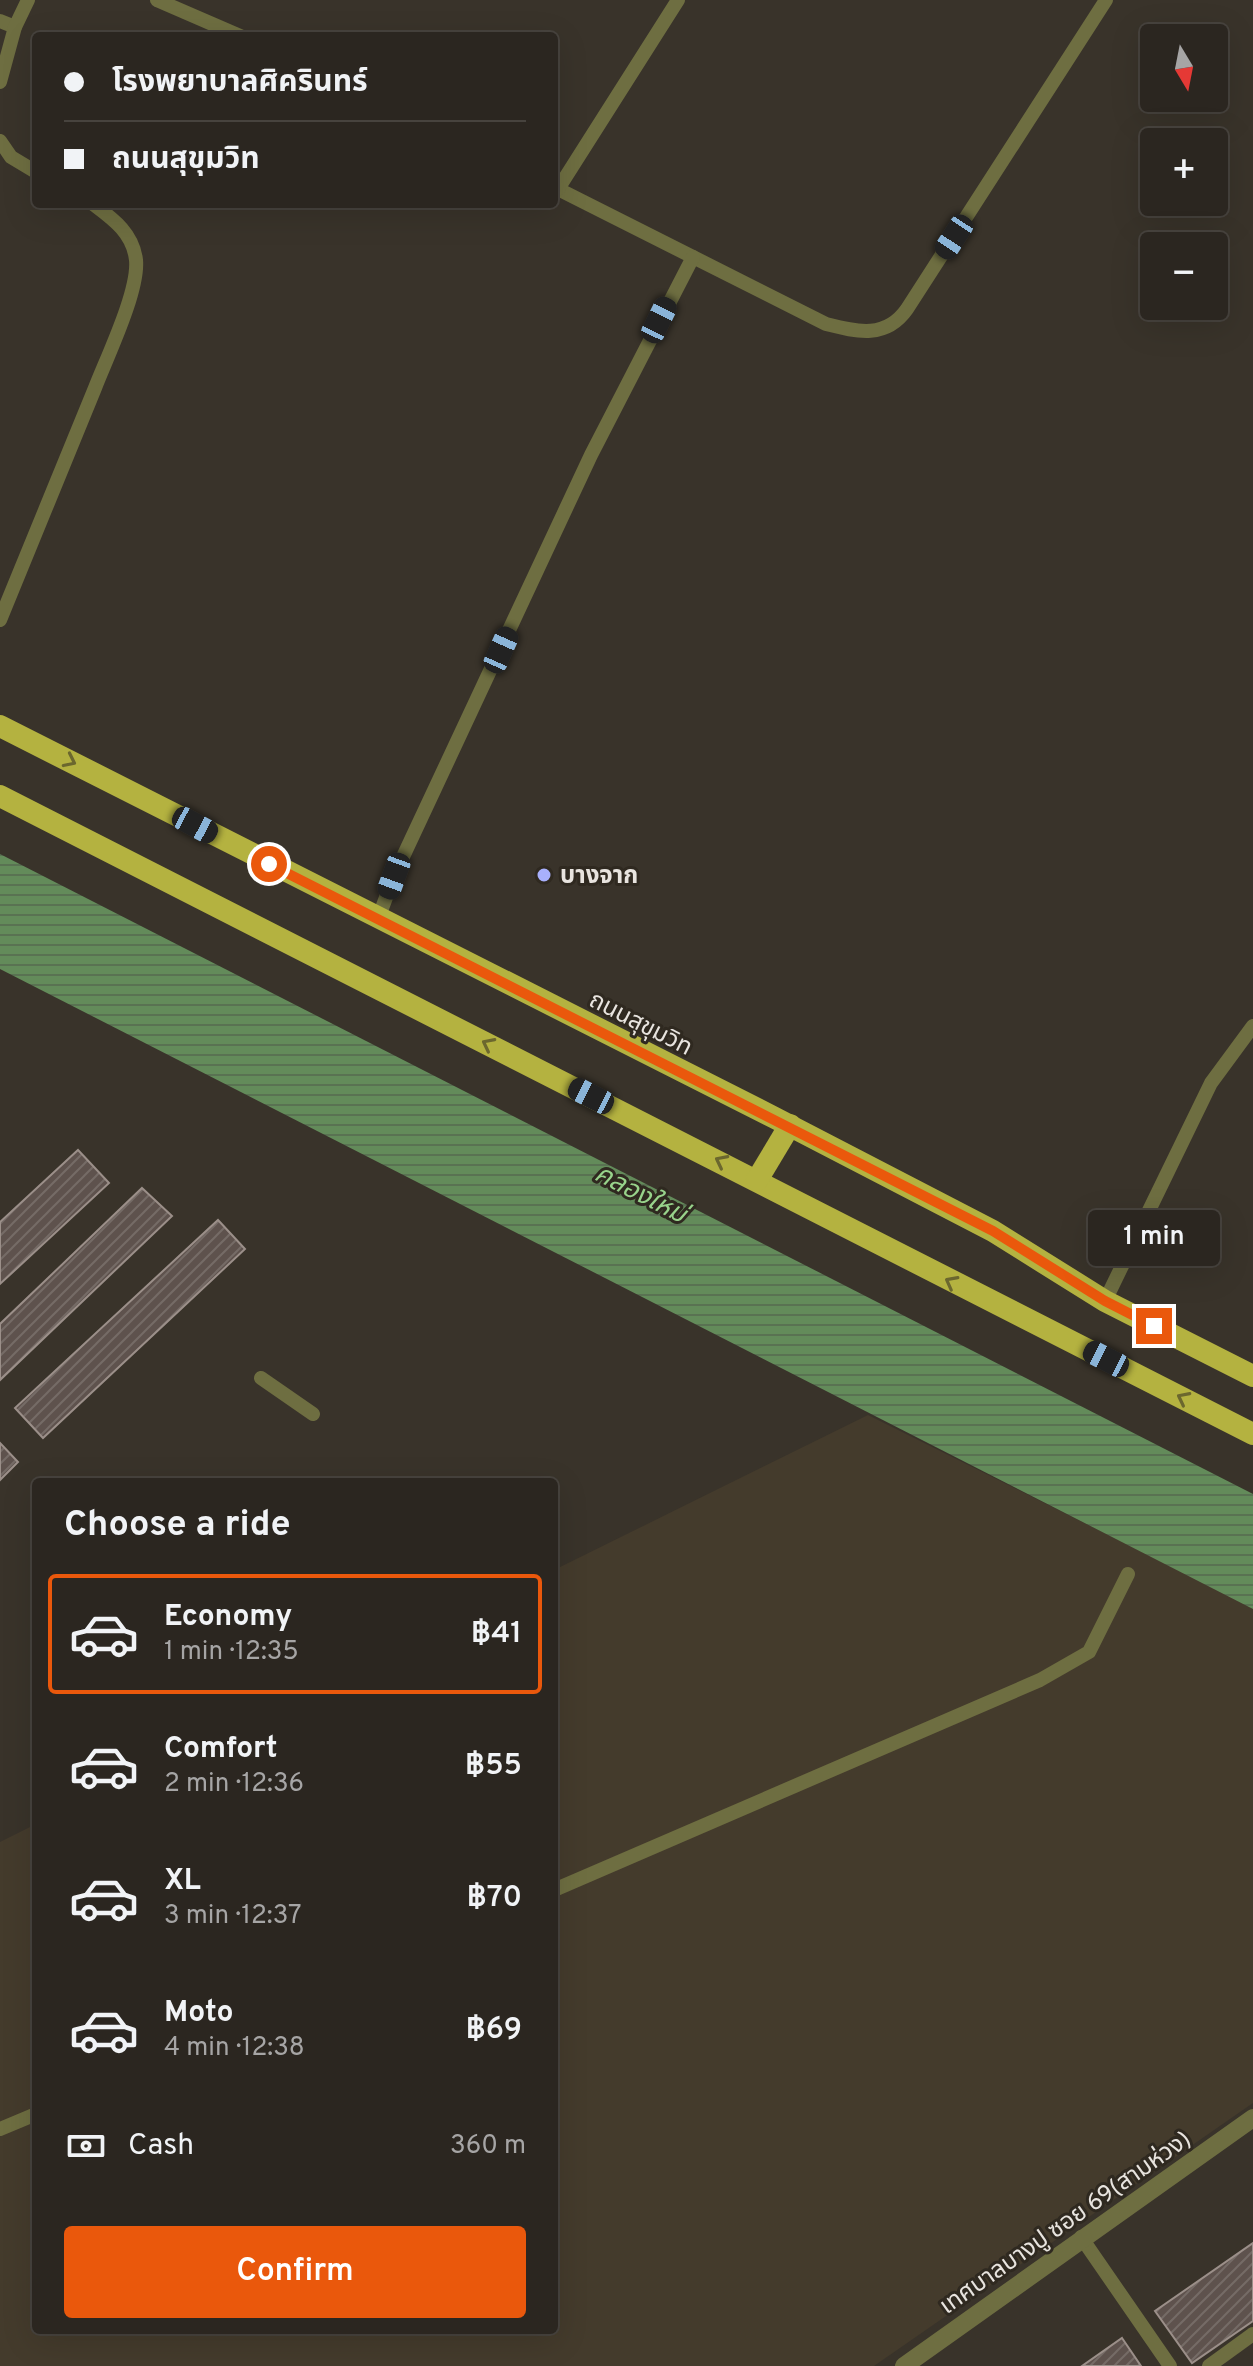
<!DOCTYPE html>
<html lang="en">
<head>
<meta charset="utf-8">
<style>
	:root { --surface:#2b2620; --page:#37322d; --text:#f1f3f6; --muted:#a6a5a5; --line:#47433e; --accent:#ea580c }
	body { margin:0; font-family:Overpass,"Noto Sans Thai",sans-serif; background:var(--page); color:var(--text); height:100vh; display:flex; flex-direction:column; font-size:30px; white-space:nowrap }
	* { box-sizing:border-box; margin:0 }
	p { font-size:26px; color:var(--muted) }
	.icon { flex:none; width:44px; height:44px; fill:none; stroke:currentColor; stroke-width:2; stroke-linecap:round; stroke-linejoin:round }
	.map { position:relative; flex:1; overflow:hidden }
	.panel { position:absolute; left:32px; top:1478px; width:526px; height:856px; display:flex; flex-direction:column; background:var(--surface); border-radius:8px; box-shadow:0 8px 32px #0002,0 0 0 2px var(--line) }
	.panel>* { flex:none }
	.top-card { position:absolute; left:32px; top:32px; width:526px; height:176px; border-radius:8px; box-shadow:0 8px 32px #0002,0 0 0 2px var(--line); display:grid; align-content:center; height:176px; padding:0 32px; background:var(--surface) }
	.needle { width:52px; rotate:170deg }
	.fabs { position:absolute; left:1140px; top:24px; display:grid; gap:16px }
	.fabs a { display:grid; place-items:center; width:88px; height:88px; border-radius:8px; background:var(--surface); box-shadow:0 8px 32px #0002,0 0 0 2px var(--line); font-size:40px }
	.end { position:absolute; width:36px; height:36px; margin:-18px; border:10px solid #ea580c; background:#fff; box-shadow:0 0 0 4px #fff }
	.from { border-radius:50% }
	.bubble { position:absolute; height:56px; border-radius:8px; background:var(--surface); box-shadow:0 8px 32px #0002,0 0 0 2px var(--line); font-size:26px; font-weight:600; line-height:56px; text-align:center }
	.car { position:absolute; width:24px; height:48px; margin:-24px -12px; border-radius:10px; box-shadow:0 0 6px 2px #0007; background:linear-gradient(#222 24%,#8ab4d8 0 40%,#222 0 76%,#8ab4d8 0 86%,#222 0) }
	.top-card b { display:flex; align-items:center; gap:28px; height:76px; font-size:30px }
	.top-card b+b { border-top:2px solid var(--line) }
	.top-card i { width:20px; height:20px; background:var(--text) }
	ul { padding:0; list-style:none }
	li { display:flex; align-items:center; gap:24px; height:120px; margin:0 16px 12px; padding:0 16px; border:4px solid transparent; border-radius:8px }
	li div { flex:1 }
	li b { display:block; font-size:30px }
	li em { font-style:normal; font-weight:600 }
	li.selected { border-color:var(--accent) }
	li>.icon { width:72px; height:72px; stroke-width:1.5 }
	h2 { padding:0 32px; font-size:36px; line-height:96px }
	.pay { display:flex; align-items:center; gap:20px; height:88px; padding:0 32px; font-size:30px }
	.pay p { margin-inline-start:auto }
	.action { display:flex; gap:16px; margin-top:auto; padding:16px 32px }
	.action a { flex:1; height:92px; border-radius:8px; background:var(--accent); color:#fff; font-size:32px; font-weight:600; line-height:92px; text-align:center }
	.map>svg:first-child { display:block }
</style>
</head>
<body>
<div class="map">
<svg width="1253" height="2366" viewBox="0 0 1253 2366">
	<defs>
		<pattern id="water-rules" width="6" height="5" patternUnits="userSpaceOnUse" patternTransform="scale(2)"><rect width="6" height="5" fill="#638b5a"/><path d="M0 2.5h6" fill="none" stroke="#597252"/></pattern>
		<pattern id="building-hatch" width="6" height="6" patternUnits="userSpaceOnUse" patternTransform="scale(2)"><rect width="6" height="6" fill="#5e524d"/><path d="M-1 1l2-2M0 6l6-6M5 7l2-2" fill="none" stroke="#756b66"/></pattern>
	</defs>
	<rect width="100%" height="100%" fill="#39332a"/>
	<path fill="#443b2c" d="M 868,1415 L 1253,1607 L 1253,2103 L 874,2366 L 0,2366 L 0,1842 L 36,1824 L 36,2330 L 554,2330 L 554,1570 Z"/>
	<path fill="url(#water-rules)" d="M 0,854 L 1253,1494 L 1253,1609 L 0,969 Z"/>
	<g fill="url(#building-hatch)" stroke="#9b8f89" stroke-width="2">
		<path d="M 78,1150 L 109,1183 L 0,1284 L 0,1222 Z"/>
		<path d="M 142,1188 L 172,1216 L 0,1380 L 0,1324 Z"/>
		<path d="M 218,1220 L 245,1249 L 43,1438 L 15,1408 Z"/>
		<path d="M 0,1443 L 18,1462 L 0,1480 Z"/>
		<path d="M 1253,2243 L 1253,2321 L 1192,2363 L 1155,2311 Z"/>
		<path d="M 1122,2338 L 1141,2366 L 1082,2366 Z"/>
	</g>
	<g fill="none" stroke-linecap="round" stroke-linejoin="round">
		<g stroke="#6e6e41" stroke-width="14">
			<path d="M 157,0 L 240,36"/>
			<path d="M 0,21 L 15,27"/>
			<path d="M 0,82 L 15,27 L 28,0"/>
			<path d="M 0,141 L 11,157 L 36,172"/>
			<path d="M 554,187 L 826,324 C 858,332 886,339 907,309 L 1106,0"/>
			<path d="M 558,189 L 678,0"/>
			<path d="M 0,620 C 32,543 63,465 95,388 C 107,357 139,291 136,260 C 133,233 113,219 93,204"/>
			<path d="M 378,919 L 394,876 L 591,455 L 693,257"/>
			<path d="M 1105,1301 L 1211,1083 L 1253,1026"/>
			<path d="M 261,1378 L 313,1414"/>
			<path d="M 554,1890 L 1040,1680 L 1089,1652 L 1128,1574"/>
			<path d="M 0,2129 L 36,2114"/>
			<path d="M 1081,2237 L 1170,2366"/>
			<path d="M 1209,2366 L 1253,2334"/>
		</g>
		<path stroke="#6e6e41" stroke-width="18" d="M 904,2366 L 1253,2118"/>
		<g stroke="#b4b240" stroke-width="22">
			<path d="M 0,726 L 775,1118 L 993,1231 L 1105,1301 L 1253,1376"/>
			<path d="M 0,796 L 1253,1434"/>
			<path d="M 757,1180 L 790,1125"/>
		</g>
	</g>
	<defs><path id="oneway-chevron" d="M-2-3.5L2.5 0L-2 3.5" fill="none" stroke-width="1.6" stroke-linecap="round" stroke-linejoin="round" transform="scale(2)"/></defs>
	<g stroke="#6b672e">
		<use href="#oneway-chevron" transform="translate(70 761) rotate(26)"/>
		<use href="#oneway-chevron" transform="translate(488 1044) rotate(-153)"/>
		<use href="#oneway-chevron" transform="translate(721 1161) rotate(-153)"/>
		<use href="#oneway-chevron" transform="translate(951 1282) rotate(-152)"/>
		<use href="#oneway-chevron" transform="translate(1183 1398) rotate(-153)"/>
	</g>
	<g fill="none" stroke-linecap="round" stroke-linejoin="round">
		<path stroke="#ea580c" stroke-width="10" d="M 269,864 L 993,1231 L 1105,1301 L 1154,1326"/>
	</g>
	<circle fill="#a8b0fc" stroke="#2f2920" stroke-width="3" cx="544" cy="875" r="8"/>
	<g text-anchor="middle" stroke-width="6" stroke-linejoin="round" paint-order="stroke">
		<g font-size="24" font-weight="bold" fill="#e8e4df" stroke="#2f2920" text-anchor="start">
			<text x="560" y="883">บางจาก</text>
		</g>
		<g font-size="24" fill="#e8e4df" stroke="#2f2920">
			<text transform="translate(641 1023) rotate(27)" y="8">ถนนสุขุมวิท</text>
			<text transform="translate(1065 2222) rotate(-35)" y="8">เทศบาลบางปู ซอย 69(สามห่วง)</text>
		</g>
		<g font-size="26" font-style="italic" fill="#98d38b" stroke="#2f2920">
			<text transform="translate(641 1193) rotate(27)" y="9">คลองใหม่</text>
		</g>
	</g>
</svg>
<div class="fabs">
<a><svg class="needle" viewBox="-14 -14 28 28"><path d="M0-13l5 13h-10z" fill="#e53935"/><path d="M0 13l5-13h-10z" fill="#a6a5a5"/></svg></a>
<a>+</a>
<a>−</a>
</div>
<i class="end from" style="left:269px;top:864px"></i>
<i class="end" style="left:1154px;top:1326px"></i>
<div class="bubble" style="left:1088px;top:1210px;width:132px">1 min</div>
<i class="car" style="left:954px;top:237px;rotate:213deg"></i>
<i class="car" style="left:659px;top:320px;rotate:26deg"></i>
<i class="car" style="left:501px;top:650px;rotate:24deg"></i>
<i class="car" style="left:195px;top:825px;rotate:118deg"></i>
<i class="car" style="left:394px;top:876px;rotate:200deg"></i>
<i class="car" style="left:591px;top:1096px;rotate:297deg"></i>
<i class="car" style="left:1106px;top:1359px;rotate:297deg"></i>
<div class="top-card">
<b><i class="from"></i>โรงพยาบาลศิครินทร์</b>
<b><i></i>ถนนสุขุมวิท</b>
</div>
<section class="panel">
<h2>Choose a ride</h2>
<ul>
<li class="selected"><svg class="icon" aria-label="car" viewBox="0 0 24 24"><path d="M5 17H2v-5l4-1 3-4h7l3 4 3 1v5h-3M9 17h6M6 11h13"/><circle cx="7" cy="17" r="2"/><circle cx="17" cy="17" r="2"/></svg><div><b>Economy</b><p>1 min · 12:35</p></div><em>฿41</em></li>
<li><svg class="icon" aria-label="car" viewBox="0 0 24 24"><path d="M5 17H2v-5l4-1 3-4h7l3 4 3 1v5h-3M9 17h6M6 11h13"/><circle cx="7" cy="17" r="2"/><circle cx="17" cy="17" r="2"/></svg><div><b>Comfort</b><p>2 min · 12:36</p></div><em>฿55</em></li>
<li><svg class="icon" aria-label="car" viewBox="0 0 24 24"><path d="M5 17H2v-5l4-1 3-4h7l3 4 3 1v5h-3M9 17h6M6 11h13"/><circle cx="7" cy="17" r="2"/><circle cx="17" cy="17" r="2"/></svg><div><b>XL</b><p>3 min · 12:37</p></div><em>฿70</em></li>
<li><svg class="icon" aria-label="car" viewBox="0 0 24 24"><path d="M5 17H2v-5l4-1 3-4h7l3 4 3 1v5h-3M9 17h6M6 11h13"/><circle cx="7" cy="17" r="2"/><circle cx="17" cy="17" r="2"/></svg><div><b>Moto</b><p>4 min · 12:38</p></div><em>฿69</em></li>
</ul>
<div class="pay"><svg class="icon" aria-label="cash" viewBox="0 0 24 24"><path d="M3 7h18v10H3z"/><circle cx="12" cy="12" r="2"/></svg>Cash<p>360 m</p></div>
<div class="action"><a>Confirm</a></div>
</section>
</div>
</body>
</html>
